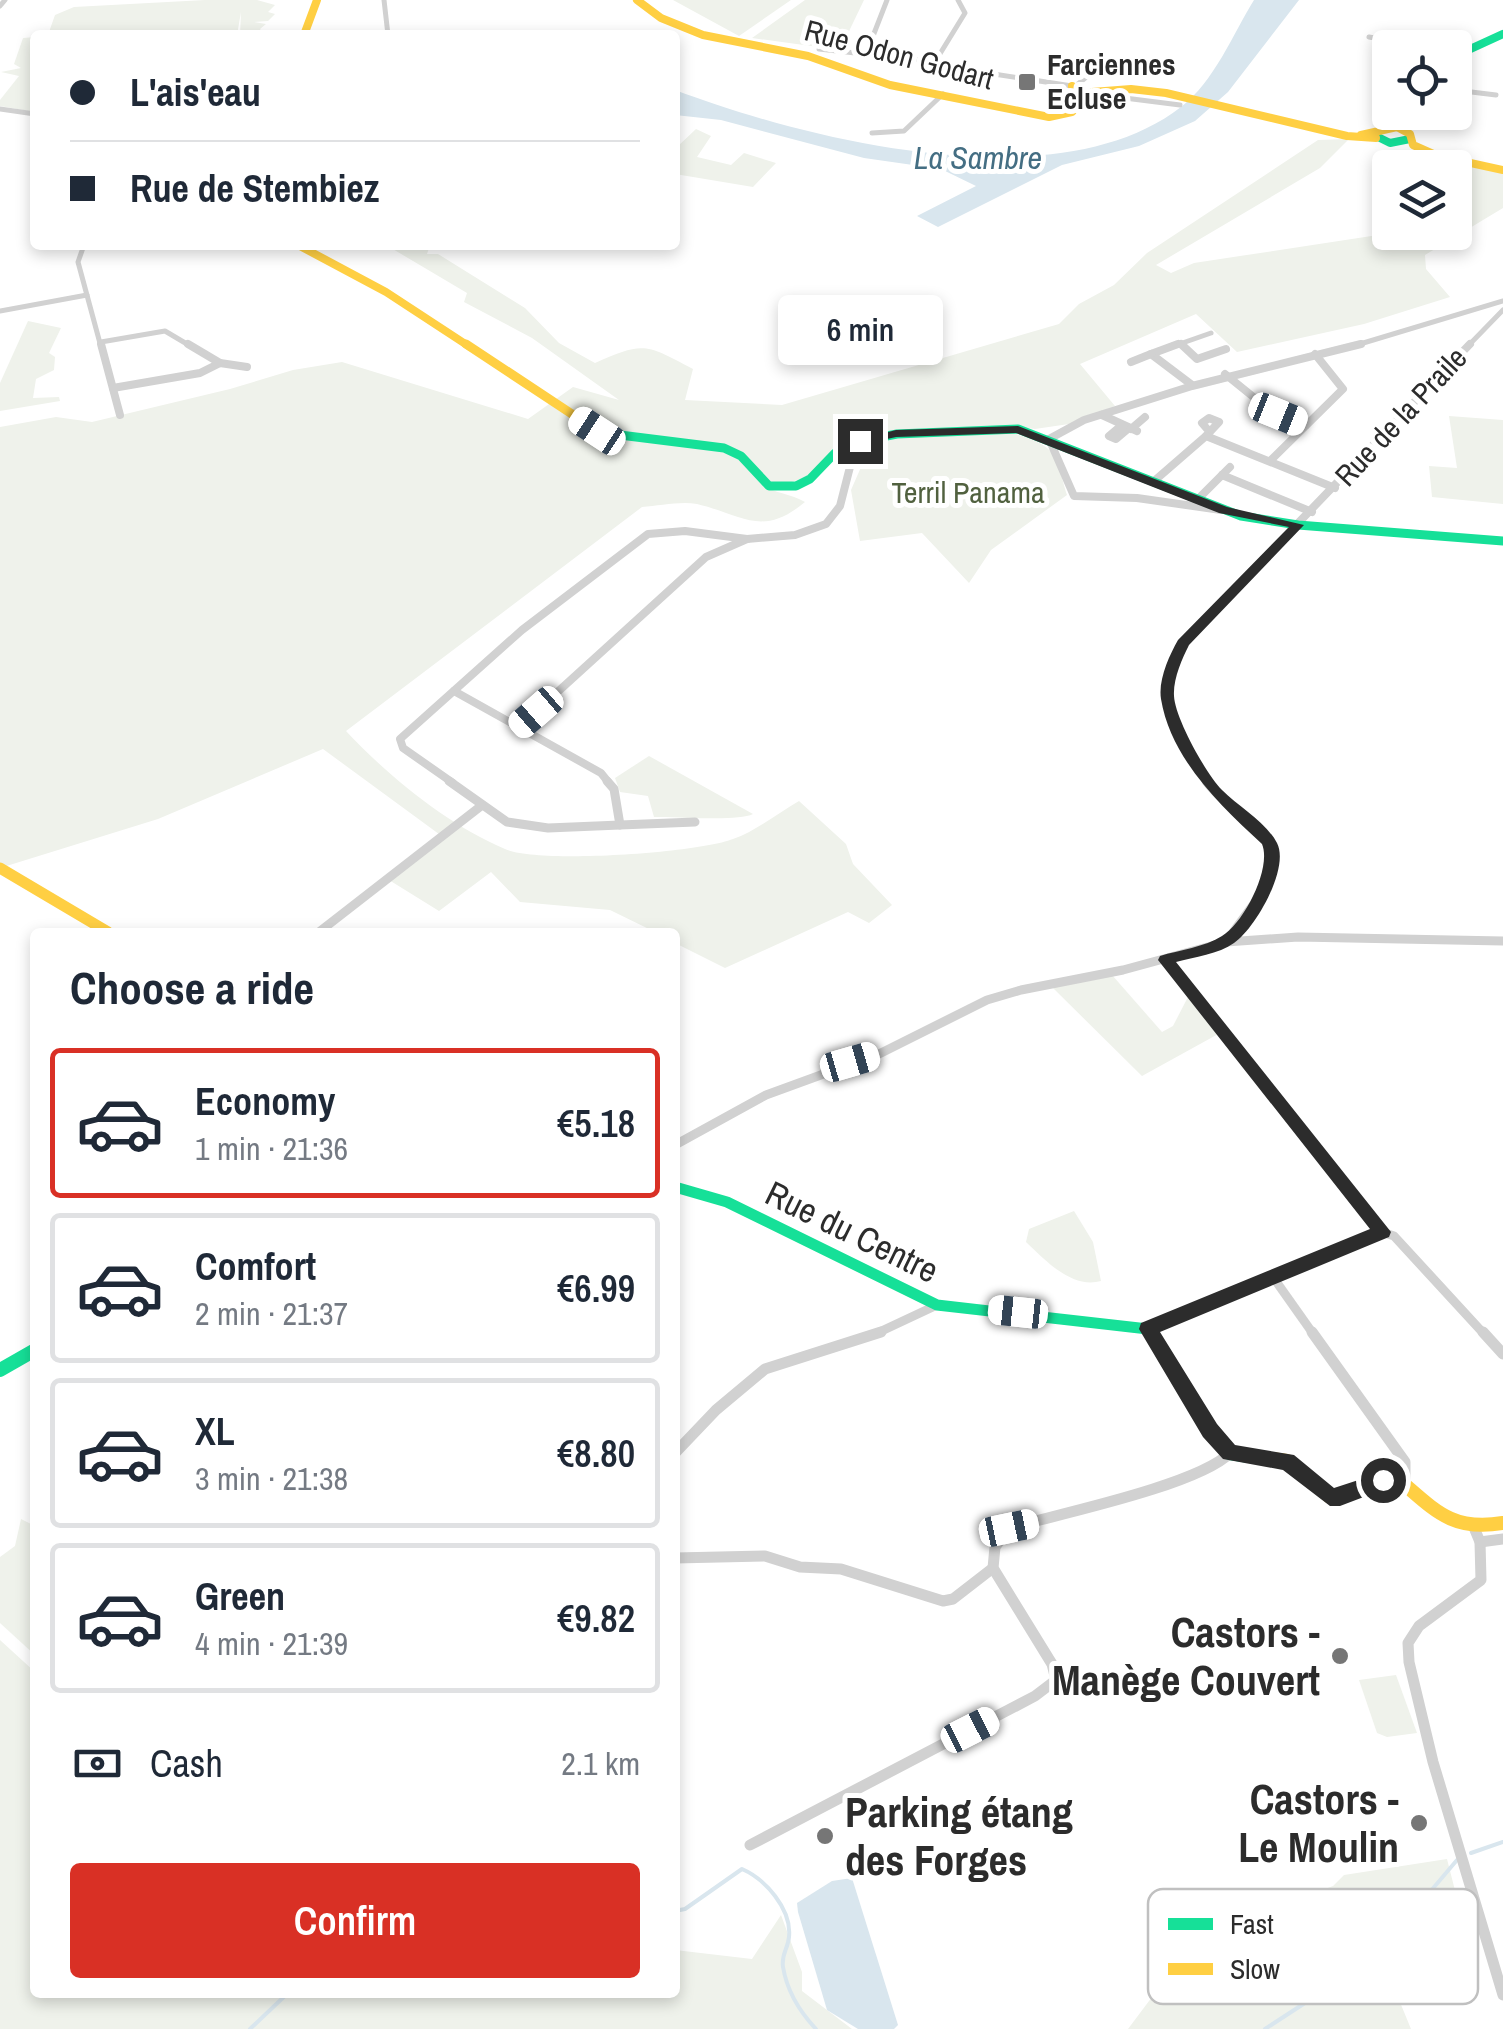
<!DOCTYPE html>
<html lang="en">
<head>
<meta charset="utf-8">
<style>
	:root { --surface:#fff; --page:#f2f2f3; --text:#1f2937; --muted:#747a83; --line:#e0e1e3; --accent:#d93025 }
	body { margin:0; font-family:"Archivo Narrow",sans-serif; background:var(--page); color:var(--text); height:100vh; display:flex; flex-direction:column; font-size:38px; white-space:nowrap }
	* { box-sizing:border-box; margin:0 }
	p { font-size:32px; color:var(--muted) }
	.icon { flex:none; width:55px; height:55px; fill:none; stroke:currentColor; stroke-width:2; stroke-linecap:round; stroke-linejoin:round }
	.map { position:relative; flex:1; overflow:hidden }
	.sheet { position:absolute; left:30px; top:928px; width:650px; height:1070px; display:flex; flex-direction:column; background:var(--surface); border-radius:10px; box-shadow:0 5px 15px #0003 }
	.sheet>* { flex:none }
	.top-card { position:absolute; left:30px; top:30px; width:650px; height:220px; border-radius:10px; box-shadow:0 5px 15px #0003; display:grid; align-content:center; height:220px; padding:0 40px; background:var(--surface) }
	.buttons { position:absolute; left:1372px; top:30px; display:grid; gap:20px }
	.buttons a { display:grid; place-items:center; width:100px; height:100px; border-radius:10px; background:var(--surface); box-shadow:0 5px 15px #0003; font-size:50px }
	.end { position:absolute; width:45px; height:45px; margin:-22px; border:12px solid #2c2c2c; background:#fff; box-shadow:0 0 0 5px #fff }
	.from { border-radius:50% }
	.bubble { position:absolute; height:70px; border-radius:10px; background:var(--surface); box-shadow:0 5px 15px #0003; font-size:32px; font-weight:600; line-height:70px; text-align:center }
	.car { position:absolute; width:30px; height:60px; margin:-30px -15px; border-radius:12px; box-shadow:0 0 8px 2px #0007; background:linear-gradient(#fff 24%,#345 0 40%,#fff 0 76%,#345 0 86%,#fff 0) }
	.top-card b { display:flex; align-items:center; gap:35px; height:95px; font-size:38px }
	.top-card b+b { border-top:2px solid var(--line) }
	.top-card i { width:25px; height:25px; background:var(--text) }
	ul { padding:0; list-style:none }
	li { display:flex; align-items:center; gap:30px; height:150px; margin:0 20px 15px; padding:0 20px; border:5px solid var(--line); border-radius:10px }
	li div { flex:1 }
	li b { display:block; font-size:38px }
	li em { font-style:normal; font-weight:600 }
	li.on { border-color:var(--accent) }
	li>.icon { width:90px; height:90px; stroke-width:1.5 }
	h2 { padding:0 40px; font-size:45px; line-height:120px }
	.pay { display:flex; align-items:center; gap:25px; height:110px; padding:0 40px; font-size:38px }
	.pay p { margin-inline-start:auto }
	.button { display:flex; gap:20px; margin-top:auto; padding:20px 40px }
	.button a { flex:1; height:115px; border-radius:10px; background:var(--accent); color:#fff; font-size:40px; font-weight:600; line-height:115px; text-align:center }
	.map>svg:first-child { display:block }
</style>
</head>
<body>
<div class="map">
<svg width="1503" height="2029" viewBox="0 0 1503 2029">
	<rect width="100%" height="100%" fill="#fff"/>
	<g fill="#eff2eb">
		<path d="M 205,0 L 257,0 L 275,5 L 268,12 L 275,14 L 268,21 L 254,22 L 266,24 L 260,29 L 264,35 L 240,35 L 241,12 L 237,35 L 49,32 L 55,15 L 74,7 Z"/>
		<path d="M 673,0 L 791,0 L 739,36 Z"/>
		<path d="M 805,0 L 864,0 L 840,50 L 752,38 Z"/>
		<path d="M 35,37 L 35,112 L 0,106 L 0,100 L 19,76 L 1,72 L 21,68 L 14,64 L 23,38 Z"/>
		<path d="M 696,129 L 711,136 L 697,157 L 731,165 L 744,153 L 776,163 L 753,187 L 675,174 L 677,147 Z"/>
		<path d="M 1349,139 L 1320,168 L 1156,265 L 1171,273 L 1194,263 L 1378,235 L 1390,227 L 1390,232 L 1455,232 L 1455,181 L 1464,165 L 1503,172 L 1503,208 L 1425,255 L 1426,269 L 1450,297 L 1364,324 L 1237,352 L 1196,314 L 1080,364 L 1115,406 L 1069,424 L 1035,429 L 1013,426 L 896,430 L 866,436 L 806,477 L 786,484 L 760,483 C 774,494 790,493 805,502 C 762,538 743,515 697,504 C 680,501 659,506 642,507 L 346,731 C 388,776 448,825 505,849 C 539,864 697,853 733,839 C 756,831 778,813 799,801 L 846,844 L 853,864 L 892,905 L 869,923 L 848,912 L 725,968 L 675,943 L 675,932 L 655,932 L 610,910 L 520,902 L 491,872 L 439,911 L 389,880 L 443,837 L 323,749 L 158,819 L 0,868 L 0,427 L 56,417 L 92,422 L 230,389 L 293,370 L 342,362 L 528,419 L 573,387 L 619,400 L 532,338 L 464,302 L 467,293 L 386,245 L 430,245 L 427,254 L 438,254 L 525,308 L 559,343 L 595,363 C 644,341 646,344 693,369 L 685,400 L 782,405 L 1059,324 L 1079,304 L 1114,285 L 1147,253 L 1318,140 Z"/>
		<path d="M 28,321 L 61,328 L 49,353 L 55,357 L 54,370 L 36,379 L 33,398 L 59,397 L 60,401 L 0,411 L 0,383 Z"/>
		<path d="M 1449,416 L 1503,420 L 1503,504 L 1432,497 L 1429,466 L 1457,468 Z"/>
		<path d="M 1013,433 C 1057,446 1055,453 1067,495 L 991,550 L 969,583 L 922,533 L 860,541 L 851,490 L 865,458 L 880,443 L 901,436 Z"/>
		<path d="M 649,756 L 753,814 C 737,822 676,816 654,817 L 648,796 L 620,792 L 615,778 Z"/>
		<path d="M 1112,975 L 1162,1032 L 1173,1026 L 1189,995 L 1220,1033 L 1142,1076 L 1052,987 Z"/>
		<path d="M 1074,1211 L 1093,1242 L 1101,1281 C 1072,1289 1046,1261 1026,1242 L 1029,1229 Z"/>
		<path d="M 21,1519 L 35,1526 L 35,1655 L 0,1623 L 0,1557 L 15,1546 Z"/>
		<path d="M 0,1640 L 35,1672 L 35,1992 L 675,1992 L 675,1950 L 752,1959 L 781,1915 L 802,1972 L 802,1991 L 852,2029 L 0,2029 Z"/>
		<path d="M 1396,1675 L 1417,1733 L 1387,1737 L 1377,1733 L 1359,1680 Z"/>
		<path d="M 1447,1859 L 1475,1969 L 1418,1964 L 1386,1968 L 1411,2029 L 1128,2029 L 1152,1997 L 1226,1958 L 1244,1916 L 1268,1892 L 1276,1907 L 1333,1886 L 1344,1875 Z"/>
	</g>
	<g fill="#d9e6ee">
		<path d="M 1254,0 L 1299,0 L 1228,92 L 1195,121 L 1139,146 L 1062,165 L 938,227 L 917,216 L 976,186 L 941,169 L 864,158 L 721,120 L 675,115 L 675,90 C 808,140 1057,203 1181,107 C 1214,82 1233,34 1254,0 Z"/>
		<path d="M 852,1878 L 898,2025 L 894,2029 L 858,2029 L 827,2010 L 798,1912 L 797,1903 L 832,1881 Z"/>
	</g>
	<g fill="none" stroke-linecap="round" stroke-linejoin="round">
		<g stroke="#d9e6ee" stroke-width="4">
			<path d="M 1471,1853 L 1503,1842"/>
			<path d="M 675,1911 L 685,1909 L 742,1869 C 765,1879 792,1909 789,1937 C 788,1949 781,1954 783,1967 C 787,1991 800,2012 816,2029"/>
			<path d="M 250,2029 L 289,1992"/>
			<path d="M 1265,2029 L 1374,1958 L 1457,1860"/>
		</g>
		<g stroke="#d1d1d1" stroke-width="5">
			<path d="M 384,0 L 388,35"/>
			<path d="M 958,0 L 965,13 L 938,57 L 942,66 L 1072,86"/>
			<path d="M 0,6 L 5,0"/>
			<path d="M 305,33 L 338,35"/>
			<path d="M 1369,37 L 1431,48"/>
			<path d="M 1427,46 L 1469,44"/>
			<path d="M 819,49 L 937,62"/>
			<path d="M 866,54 L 887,0"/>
			<path d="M 1078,84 L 1091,73"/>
			<path d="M 1455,90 L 1496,95"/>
			<path d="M 1093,94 L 1180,105"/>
			<path d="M 1050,103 L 1073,92"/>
			<path d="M 0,109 L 35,114"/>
			<path d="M 872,133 L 904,131 L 943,94"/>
			<path d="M 84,245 L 78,262 L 101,347"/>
			<path d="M 0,311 L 87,295"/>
			<path d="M 101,342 L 165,331 L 192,347"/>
			<path d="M 1180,344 L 1183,347"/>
			<path d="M 1171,347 L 1211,333"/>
			<path d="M 1350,347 L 1503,301"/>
			<path d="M 1467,347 L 1503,310"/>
		</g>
		<g stroke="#d1d1d1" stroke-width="8">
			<path d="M 101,344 L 120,415"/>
			<path d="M 188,344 L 220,363"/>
			<path d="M 1178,344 L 1151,354 L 1192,385"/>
			<path d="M 1181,344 L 1197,359 L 1226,349"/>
			<path d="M 1131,362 L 1151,354"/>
			<path d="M 1225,374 L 1267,408 L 1306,425"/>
			<path d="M 113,388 L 200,373 L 220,363 L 247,367"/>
			<path d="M 1102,415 L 1137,431"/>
			<path d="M 1122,425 L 1109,436 L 1116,439 L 1129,428"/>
			<path d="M 1131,429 L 1145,417"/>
			<path d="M 1206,436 L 1219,422 L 1209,418 L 1202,423 L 1208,430"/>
			<path d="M 1270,461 L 1343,389 L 1315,354"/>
			<path d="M 1222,475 L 1312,512"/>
			<path d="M 1153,482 L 1206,436 L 1335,488"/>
			<path d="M 1201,496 L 1230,467"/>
			<path d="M 1221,510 L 1137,498 L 1074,496 L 1049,439 L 1084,420 L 1192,386 L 1361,344"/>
			<path d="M 454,691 L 601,773 L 609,783"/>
			<path d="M 519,727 L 706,557 L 747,539 L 795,535 L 826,524 L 840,506 L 851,463 L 870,439"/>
			<path d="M 453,783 L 403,748 L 400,739 L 522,630 L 648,534 L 685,531 L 747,539"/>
			<path d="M 1208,783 C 1175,734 1154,700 1183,643 L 1470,344"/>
		</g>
		<g stroke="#d1d1d1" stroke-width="9">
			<path d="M 449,781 L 507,822 L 548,828 L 620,825 L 614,789 L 607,781"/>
			<path d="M 1206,781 C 1226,808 1259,823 1274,853 L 1267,886 L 1226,942"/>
			<path d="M 620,825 L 695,822"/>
			<path d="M 319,932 L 481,806"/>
			<path d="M 1166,960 L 1382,1232 L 1394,1236 L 1485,1335"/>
			<path d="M 675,1145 L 766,1095 L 881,1053 L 987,1000 L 1021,990 L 1123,970 L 1226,942 L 1298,937 L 1503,941"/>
			<path d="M 1273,1277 L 1314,1335"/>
			<path d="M 1148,1329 L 1382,1232"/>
			<path d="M 873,1335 L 937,1305"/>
		</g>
		<g stroke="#d1d1d1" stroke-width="11">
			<path d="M 1312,1332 L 1405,1462 L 1405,1481"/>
			<path d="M 1483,1332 L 1503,1354"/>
			<path d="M 675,1453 L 716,1410 L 765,1369 L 881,1332"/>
			<path d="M 1475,1530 L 1480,1542 L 1481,1580 L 1419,1626 L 1408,1643 L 1409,1662 L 1433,1762 L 1503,1995"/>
			<path d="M 1480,1542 L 1503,1539"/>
			<path d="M 675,1558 L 765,1556 L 800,1567 L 841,1569 L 943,1601 L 953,1599 L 993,1568"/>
			<path d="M 750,1845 L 1035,1696 L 1056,1680 L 1052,1664 L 993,1568 L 995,1547 L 1009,1528 C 1059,1514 1198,1485 1230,1453"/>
		</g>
		<g stroke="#16e098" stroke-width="8">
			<path d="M 1455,56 L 1503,34"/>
			<path d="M 1404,128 L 1413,112"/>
			<path d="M 1374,135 L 1390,143 L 1410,139"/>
		</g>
		<path stroke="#16e098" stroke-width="9" d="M 587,424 L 612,434 L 724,448 L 741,456 L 769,486 L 796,486 L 810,479 L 835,453 L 861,441 L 897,434 L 1018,429 L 1241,516 L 1298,525 L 1503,541"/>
		<path stroke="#16e098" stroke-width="11" d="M 675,1187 L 727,1202 L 937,1305 L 1148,1329 L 1151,1335"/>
		<g stroke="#16e098" stroke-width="14">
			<path d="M 1150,1332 L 1210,1431 L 1230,1453 L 1249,1456"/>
			<path d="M 0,1370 L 35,1350"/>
		</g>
		<g stroke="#ffcf43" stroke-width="8">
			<path d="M 637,0 L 661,18 L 703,35 L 808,56 L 890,85 L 1049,117 L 1072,112 L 1087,95"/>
			<path d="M 304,35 L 317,0"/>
			<path d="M 1072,86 L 1073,92 L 1079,93 L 1131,89 L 1166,93 L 1347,136 L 1376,138"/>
			<path d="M 1361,135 L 1397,127 L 1410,134 L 1413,145 L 1440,157"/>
			<path d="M 1434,155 L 1503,170"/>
			<path d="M 298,245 L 386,292 L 470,347"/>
		</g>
		<path stroke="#ffcf43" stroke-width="9" d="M 466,344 L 587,424"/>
		<path stroke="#ffcf43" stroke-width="11" d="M 0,868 L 108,932"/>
		<path stroke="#ffcf43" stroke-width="14" d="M 1249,1456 L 1287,1461 L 1330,1497 L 1397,1478 C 1434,1509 1451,1532 1503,1523"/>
	</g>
	<path fill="#2c2c2c" d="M 1018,426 L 1227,507 L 1304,525 L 1189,645 C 1182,659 1173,679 1174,696 C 1175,718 1206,774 1222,790 C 1239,807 1266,822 1277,843 C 1290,868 1255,929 1234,943 C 1219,954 1194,957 1176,962 L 1391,1232 L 1389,1237 L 1160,1332 L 1217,1424 L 1235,1445 L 1294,1455 L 1334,1488 L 1383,1472 L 1390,1474 L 1390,1487 L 1340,1506 L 1330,1506 L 1283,1470 L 1223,1459 L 1203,1437 L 1139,1329 L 1141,1323 L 1370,1229 L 1158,960 L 1160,956 C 1179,950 1205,947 1222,936 C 1244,923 1272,868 1262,844 C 1220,805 1171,759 1161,699 C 1158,680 1169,656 1178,640 L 1289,527 L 1219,513 L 1016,433 L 896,437 L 860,445 L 854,441 L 896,430 Z"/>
	<g fill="#767676" stroke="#fff" stroke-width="4">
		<rect x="1017" y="72" width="20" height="20" rx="5"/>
		<circle cx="1340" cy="1656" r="10"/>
		<circle cx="1419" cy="1823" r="10"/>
		<circle cx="825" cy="1836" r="10"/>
	</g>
	<g text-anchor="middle" stroke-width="10" stroke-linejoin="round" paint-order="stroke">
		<g font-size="30" fill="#2c2c2c" stroke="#fff">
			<text transform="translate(899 55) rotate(15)" y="10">Rue Odon Godart</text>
			<text transform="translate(1401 417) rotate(-47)" y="10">Rue de la Praile</text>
		</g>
		<g font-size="30" font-weight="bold" fill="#2c2c2c" stroke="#fff" text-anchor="start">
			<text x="1047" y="75">Farciennes<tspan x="1047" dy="34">Ecluse</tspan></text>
		</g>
		<g font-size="30" fill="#51613f" stroke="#fff">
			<text x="968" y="503">Terril Panama</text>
		</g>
		<g font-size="32" font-style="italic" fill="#446e83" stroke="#fff">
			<text x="978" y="169">La Sambre</text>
		</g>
		<g font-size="35" fill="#2c2c2c" stroke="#fff">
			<text transform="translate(852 1232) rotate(26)" y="12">Rue du Centre</text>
		</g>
		<g font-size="42" font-weight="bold" fill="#2c2c2c" stroke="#fff" text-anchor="end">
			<text x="1320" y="1647">Castors -<tspan x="1320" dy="48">Manège Couvert</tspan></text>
			<text x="1399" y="1814">Castors -<tspan x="1399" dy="48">Le Moulin</tspan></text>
			<text x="845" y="1827" text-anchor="start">Parking étang<tspan x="845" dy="48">des Forges</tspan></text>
		</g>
	</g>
	<rect x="1148" y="1889" width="330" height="115" rx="15" fill="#fff" stroke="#c0c0c0" stroke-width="2.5"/>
	<rect x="1168" y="1918" width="45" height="12" fill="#16e098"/>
	<rect x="1168" y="1963" width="45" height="12" fill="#ffcf43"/>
	<g font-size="28" fill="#2c2c2c">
		<text x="1230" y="1934">Fast</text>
		<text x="1230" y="1979">Slow</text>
	</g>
</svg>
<div class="buttons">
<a><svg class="icon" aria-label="locate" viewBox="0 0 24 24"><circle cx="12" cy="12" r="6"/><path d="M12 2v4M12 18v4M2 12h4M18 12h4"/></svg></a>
<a><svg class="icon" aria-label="layers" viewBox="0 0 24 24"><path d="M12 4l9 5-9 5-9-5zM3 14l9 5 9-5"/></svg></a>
</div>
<i class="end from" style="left:1383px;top:1480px"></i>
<i class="end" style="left:860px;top:441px"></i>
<div class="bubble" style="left:778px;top:295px;width:165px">6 min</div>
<i class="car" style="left:1278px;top:414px;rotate:112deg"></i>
<i class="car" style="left:597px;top:431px;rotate:303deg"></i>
<i class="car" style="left:536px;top:712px;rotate:229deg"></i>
<i class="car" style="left:850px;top:1062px;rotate:74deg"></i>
<i class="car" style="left:1018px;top:1312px;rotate:276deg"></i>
<i class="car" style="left:1009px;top:1528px;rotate:78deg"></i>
<i class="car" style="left:970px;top:1730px;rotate:63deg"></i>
<div class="top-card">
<b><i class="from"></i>L'ais'eau</b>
<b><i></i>Rue de Stembiez</b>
</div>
<section class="sheet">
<h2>Choose a ride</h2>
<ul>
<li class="on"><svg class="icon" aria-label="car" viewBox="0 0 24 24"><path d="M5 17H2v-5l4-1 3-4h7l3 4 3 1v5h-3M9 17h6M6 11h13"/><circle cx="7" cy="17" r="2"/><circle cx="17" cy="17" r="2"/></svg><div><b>Economy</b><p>1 min · 21:36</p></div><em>€5.18</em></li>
<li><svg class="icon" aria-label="car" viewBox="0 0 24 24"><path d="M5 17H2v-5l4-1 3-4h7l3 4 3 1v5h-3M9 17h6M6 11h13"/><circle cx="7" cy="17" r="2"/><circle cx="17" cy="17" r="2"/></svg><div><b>Comfort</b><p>2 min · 21:37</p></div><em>€6.99</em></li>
<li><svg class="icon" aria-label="car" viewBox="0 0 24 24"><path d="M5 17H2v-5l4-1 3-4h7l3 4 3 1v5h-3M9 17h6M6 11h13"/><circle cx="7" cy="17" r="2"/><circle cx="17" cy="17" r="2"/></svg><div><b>XL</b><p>3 min · 21:38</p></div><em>€8.80</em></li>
<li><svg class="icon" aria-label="car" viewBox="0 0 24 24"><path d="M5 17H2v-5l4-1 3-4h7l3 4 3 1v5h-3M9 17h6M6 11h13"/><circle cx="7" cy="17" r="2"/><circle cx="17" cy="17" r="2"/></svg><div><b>Green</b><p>4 min · 21:39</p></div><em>€9.82</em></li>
</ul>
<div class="pay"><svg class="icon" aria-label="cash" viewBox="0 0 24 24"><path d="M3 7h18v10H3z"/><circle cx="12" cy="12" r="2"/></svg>Cash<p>2.1 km</p></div>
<div class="button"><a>Confirm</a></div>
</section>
</div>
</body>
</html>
